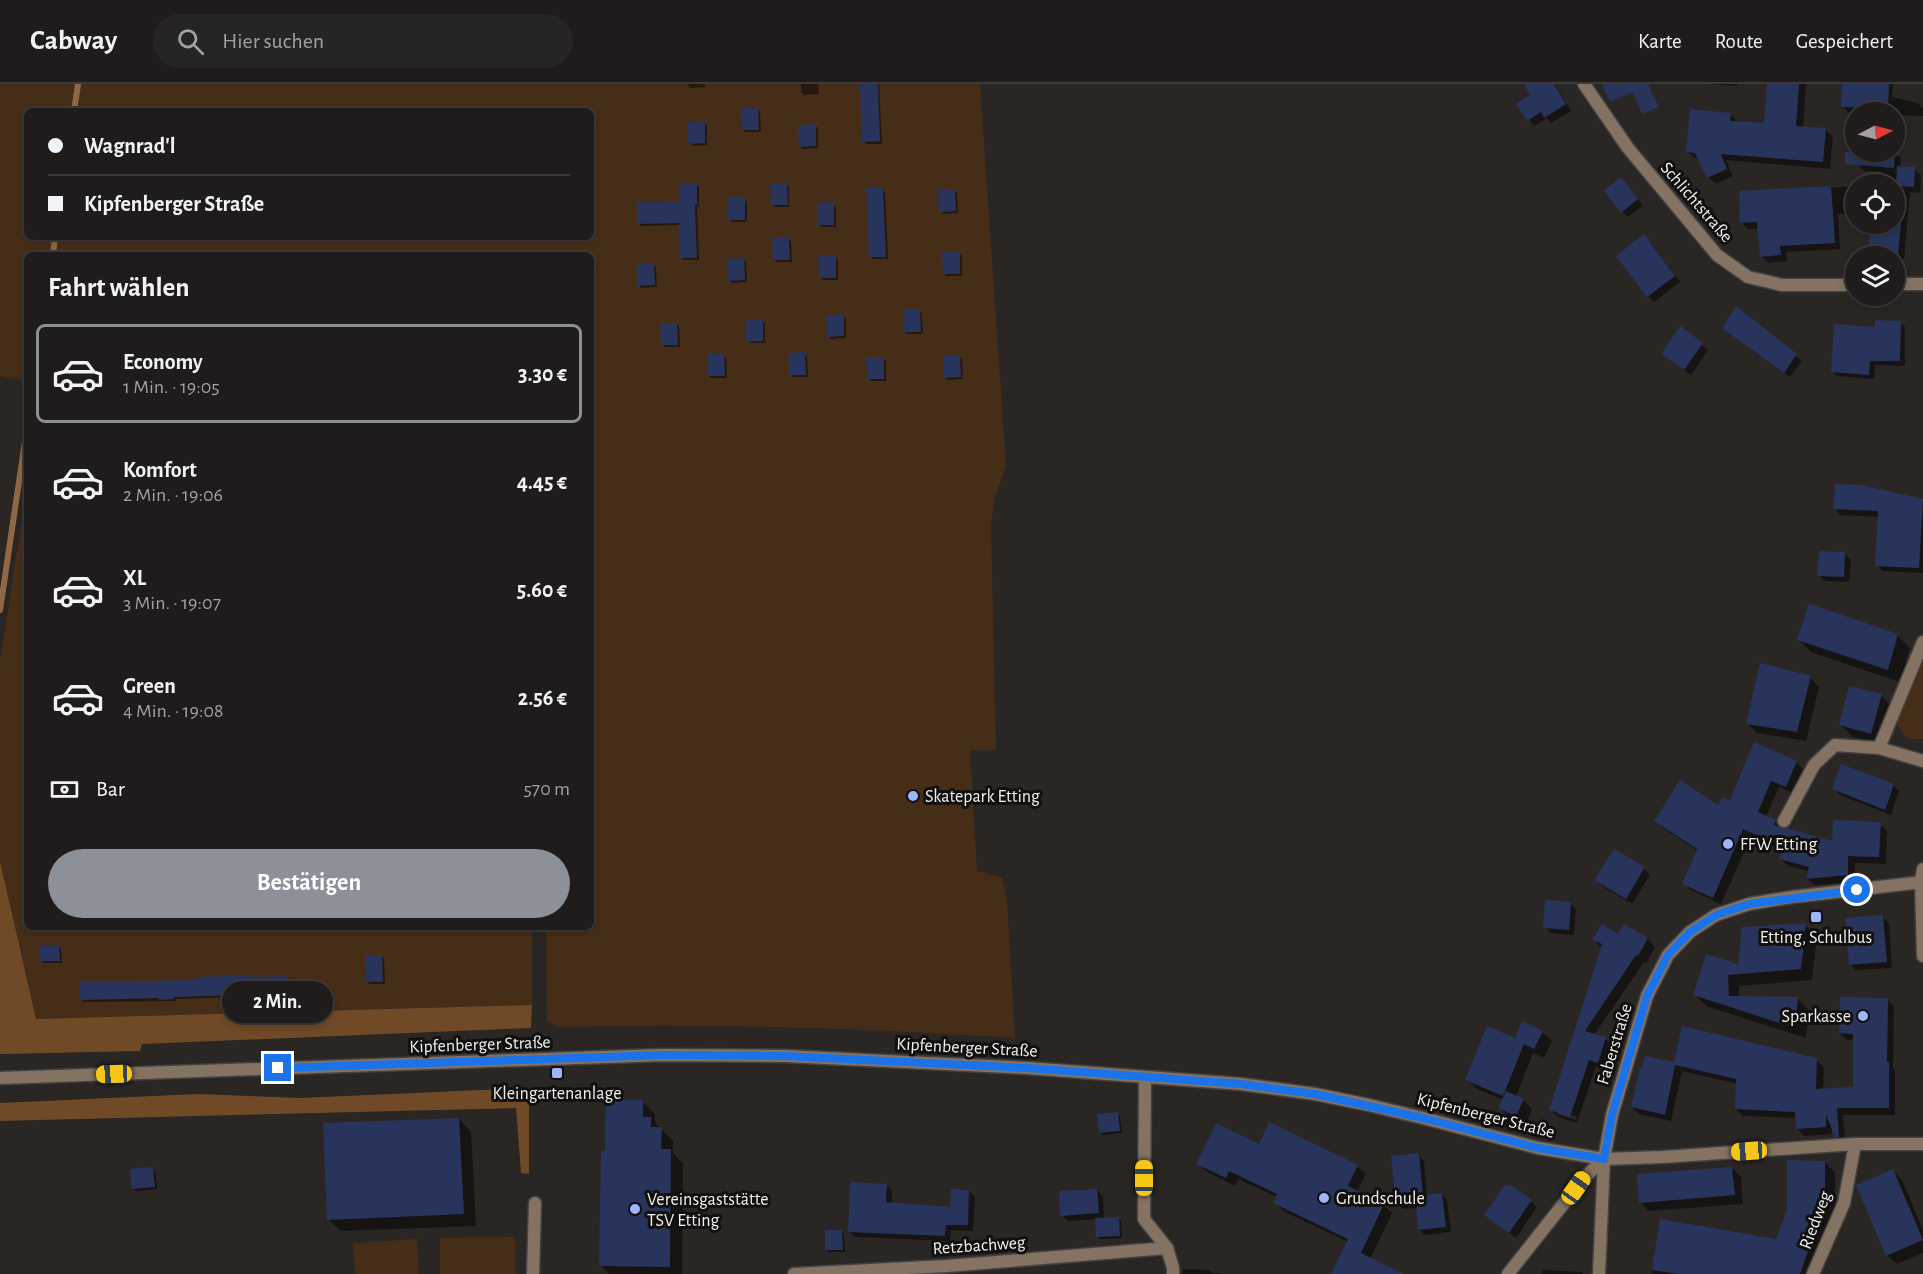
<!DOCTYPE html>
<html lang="de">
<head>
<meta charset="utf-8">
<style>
	:root { --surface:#1f1c1b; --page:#272524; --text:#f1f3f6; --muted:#a1a1a3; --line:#3c3a3a; --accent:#8c9099 }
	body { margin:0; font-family:"Alegreya Sans",sans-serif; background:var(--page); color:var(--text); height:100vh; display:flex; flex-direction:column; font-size:22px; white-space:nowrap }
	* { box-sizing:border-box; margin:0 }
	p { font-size:20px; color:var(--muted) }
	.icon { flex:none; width:33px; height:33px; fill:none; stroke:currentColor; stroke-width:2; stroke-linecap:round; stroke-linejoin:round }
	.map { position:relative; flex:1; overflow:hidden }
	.panel { position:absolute; left:24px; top:168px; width:570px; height:678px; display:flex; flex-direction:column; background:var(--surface); border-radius:9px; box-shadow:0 3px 9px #0003,0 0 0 2px var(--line) }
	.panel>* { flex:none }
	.banner { position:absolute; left:24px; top:24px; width:570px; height:132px; border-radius:9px; box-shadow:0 3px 9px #0003,0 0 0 2px var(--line); display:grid; align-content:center; height:132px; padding:0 24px; background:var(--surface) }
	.needle { width:39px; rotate:84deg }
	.buttons { position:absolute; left:1845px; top:18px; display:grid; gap:12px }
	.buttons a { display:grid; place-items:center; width:60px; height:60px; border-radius:50%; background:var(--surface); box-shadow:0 3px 9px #0003,0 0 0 2px var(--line); font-size:30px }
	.end { position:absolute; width:27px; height:27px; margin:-14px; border:8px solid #1a73e8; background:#fff; box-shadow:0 0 0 3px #fff }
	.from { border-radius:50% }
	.bubble { position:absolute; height:42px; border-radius:21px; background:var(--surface); box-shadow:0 3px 9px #0003,0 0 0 2px var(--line); font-size:20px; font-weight:700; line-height:42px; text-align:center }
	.car { position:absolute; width:18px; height:36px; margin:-18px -9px; border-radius:8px; box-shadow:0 0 4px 2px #0007; background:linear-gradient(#f5c518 24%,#345 0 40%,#f5c518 0 76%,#345 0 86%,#f5c518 0) }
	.banner b { display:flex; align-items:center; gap:21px; height:57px; font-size:22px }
	.banner b+b { border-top:2px solid var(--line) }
	.banner i { width:15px; height:15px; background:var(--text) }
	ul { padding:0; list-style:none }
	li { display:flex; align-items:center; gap:18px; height:99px; margin:0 12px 9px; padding:0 12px; border:3px solid transparent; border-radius:9px }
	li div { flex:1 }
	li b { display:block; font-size:22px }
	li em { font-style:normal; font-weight:700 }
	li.on { border-color:var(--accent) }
	li>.icon { width:54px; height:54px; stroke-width:1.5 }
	h2 { padding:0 24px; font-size:27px; line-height:72px }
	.pay { display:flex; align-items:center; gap:15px; height:66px; padding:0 24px; font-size:22px }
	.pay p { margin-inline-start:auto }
	.button { display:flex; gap:12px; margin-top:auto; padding:12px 24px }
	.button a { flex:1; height:69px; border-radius:36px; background:var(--accent); color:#fff; font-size:24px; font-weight:700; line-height:69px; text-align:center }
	header { display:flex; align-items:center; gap:36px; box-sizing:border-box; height:84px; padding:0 30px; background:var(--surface); border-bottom:2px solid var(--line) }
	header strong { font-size:28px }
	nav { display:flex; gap:33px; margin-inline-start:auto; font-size:21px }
	.search { width:420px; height:54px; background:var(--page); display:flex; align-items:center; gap:15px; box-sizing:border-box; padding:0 21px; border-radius:33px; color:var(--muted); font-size:22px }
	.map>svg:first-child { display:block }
</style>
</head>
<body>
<header>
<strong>Cabway</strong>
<div class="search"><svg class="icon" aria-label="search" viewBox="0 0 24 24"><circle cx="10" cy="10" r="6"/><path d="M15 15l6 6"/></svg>Hier suchen</div>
<nav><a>Karte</a><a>Route</a><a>Gespeichert</a></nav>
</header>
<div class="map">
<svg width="1923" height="1190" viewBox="0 0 1923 1190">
	<rect width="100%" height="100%" fill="#292624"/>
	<g fill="#462d18" fill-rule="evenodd">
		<path d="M 0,0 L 980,0 L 1006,382 L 995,413 L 991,442 L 996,666 L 970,666 L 977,787 L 1002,794 L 1007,816 L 1015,954 C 863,944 711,939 558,943 L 547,937 L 546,843 L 591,843 L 591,171 L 27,171 L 27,297 L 0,292 ZM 27,27 L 591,27 L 591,153 L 27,153 Z"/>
		<path d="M 27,403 L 27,843 L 532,843 L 532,921 L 36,935 L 0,777 L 0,577 Z"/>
		<path d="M 1923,570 L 1923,655 L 1908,655 L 1897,641 L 1914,591 Z"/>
		<path d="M 515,1153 L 515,1190 L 440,1190 L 440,1154 Z"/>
		<path d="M 417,1155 L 419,1190 L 355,1190 L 353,1159 Z"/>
	</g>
	<g fill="#704927">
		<path d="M 0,777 L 36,935 L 532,921 L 531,944 L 142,960 L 140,967 L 0,970 Z"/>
		<path d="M 529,1004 L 529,1090 L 521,1089 L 516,1024 L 0,1037 L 0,1019 L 198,1010 L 301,1014 Z"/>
	</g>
	<g fill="#0007" fill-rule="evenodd">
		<path d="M 687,0 L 705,0 L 705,3 L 690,4 Z"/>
		<path d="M 801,0 L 818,0 L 819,10 L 804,11 L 801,8 Z"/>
		<path d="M 862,0 L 879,0 L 882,60 L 866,60 L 864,57 Z"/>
		<path d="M 1526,0 L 1555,0 L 1571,27 L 1551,39 L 1547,34 L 1534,42 L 1518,20 L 1532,11 Z"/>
		<path d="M 1707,0 L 1737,0 L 1737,2 Z"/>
		<path d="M 1769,0 L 1806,0 L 1803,44 L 1825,46 L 1833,53 L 1830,85 L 1726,76 L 1733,92 L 1716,100 L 1708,93 L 1700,75 L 1695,74 L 1687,67 L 1730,30 L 1737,37 L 1766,41 Z"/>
		<path d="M 1843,0 L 1893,0 L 1892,13 L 1917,19 L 1923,24 L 1923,32 L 1894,31 L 1894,28 L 1850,30 L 1843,23 Z"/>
		<path d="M 758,25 L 760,28 L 761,48 L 746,48 L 743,46 Z"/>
		<path d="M 704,39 L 707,41 L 707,61 L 693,62 L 690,59 Z"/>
		<path d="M 815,42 L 818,44 L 818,64 L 803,65 L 800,62 Z"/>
		<path d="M 1858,68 L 1894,68 L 1901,74 L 1900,84 L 1914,85 L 1921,91 L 1920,109 L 1910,108 L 1904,175 L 1877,172 L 1870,165 L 1872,140 L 1894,140 L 1894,100 L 1877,100 L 1883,100 L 1883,88 L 1864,87 L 1858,80 Z"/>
		<path d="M 696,100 L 699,103 L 699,123 L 697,123 L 699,176 L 684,176 L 681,173 L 680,141 L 641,142 L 638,139 L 681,118 Z"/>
		<path d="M 787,100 L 789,103 L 789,123 L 775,123 L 772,121 Z"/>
		<path d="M 1626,101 L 1643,121 L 1628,133 L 1622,128 Z"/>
		<path d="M 1856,102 L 1856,130 L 1838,130 L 1840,165 L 1786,168 L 1787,177 L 1768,179 L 1761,172 L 1759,145 L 1748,145 L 1742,139 L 1740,109 Z"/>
		<path d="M 882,105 L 885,108 L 888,175 L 873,175 L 870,172 Z"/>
		<path d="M 955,107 L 957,109 L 958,129 L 943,130 L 940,127 Z"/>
		<path d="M 744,115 L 747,118 L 747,138 L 732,138 L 730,136 Z"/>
		<path d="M 833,120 L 836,123 L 836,143 L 821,143 L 819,140 Z"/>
		<path d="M 789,155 L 791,158 L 792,178 L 777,178 L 774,176 Z"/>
		<path d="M 1650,158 L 1680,198 L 1654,218 L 1648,212 Z"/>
		<path d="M 959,169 L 962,172 L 962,192 L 947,192 L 945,190 Z"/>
		<path d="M 835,173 L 838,176 L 838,196 L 823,196 L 821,194 Z"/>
		<path d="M 744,176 L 746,179 L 747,198 L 732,199 L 729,196 Z"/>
		<path d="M 653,181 L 656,183 L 657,203 L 641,204 L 639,201 Z"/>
		<path d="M 1737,225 L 1802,277 L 1790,293 L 1730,249 Z"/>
		<path d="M 920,227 L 922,230 L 923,250 L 908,250 L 905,248 Z"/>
		<path d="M 843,232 L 846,234 L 846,254 L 831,255 L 828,252 Z"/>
		<path d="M 762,237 L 765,239 L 765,259 L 750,259 L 748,257 Z"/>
		<path d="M 1900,238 L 1905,243 L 1905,282 L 1875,281 L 1874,295 L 1837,292 L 1832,287 L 1877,245 Z"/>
		<path d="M 677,240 L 679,243 L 680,263 L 665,263 L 662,260 Z"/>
		<path d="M 1681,244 L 1708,266 L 1691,291 L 1669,275 Z"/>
		<path d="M 805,270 L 807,273 L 808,293 L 793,293 L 790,290 Z"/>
		<path d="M 723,271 L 726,274 L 727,294 L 711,294 L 709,292 Z"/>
		<path d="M 960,273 L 962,275 L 963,295 L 948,296 L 945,293 Z"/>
		<path d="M 883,274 L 886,277 L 886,297 L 871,297 L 868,294 Z"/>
		<path d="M 1861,403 L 1923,416 L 1923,489 L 1883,487 L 1877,481 L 1879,433 L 1841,431 L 1835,425 Z"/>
		<path d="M 1845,470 L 1851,476 L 1849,498 L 1825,497 L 1819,491 Z"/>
		<path d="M 1897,551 L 1910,564 L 1900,598 L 1811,568 L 1799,556 Z"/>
		<path d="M 1810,593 L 1819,603 L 1806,657 L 1757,649 L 1748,640 Z"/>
		<path d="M 1881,611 L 1893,624 L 1883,661 L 1853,653 L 1840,641 Z"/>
		<path d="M 1796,678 L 1803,685 L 1793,709 L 1779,703 L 1766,733 L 1775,737 L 1782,745 L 1834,759 L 1880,740 L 1887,747 L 1886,780 L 1855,779 L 1854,798 L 1814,801 L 1807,794 L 1809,787 L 1788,782 L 1781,775 L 1783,766 L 1751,752 L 1721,820 L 1691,806 L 1684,799 L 1698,767 L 1663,744 L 1656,737 L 1719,723 Z"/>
		<path d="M 1893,701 L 1899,707 L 1891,731 L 1840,711 L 1834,705 Z"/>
		<path d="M 1644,785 L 1650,791 L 1632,820 L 1602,802 L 1596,796 Z"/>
		<path d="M 1570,819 L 1576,825 L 1574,851 L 1551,849 L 1545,843 Z"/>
		<path d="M 1883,833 L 1889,839 L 1892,884 L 1856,886 L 1850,880 Z"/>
		<path d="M 1805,841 L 1817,852 L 1812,896 L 1739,902 L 1739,913 L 1797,914 L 1809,926 L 1806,954 L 1706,922 L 1695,911 Z"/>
		<path d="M 1624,842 L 1648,855 L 1655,863 L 1646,879 L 1644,878 L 1594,951 L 1605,955 L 1613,962 L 1606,985 L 1596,982 L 1577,1039 L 1558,1033 L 1550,1025 L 1601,863 L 1594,856 L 1619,852 ZM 1557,1027 L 1577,1033 L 1576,1036 L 1557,1030 Z"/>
		<path d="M 59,863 L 61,866 L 62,879 L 44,879 L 42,877 Z"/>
		<path d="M 382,872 L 384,875 L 385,900 L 370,900 L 367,898 Z"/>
		<path d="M 288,893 L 290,896 L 291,913 L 277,913 L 276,912 L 176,915 L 176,917 L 84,918 L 81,916 L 81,899 L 135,897 L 137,899 Z"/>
		<path d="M 1887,915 L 1894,922 L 1893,984 L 1895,986 L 1895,1031 L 1843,1031 L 1845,1059 L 1837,1052 L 1832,1042 L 1832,1050 L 1804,1052 L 1797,1044 L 1797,1034 L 1743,1032 L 1736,1025 L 1738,1000 L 1682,987 L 1671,1037 L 1639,1030 L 1632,1023 L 1675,980 L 1816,976 L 1824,983 L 1823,1006 L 1854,1004 L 1854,956 L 1847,956 L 1840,949 Z"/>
		<path d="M 1542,948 L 1552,957 L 1544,974 L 1533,969 L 1516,1013 L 1523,1016 L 1532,1025 L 1526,1041 L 1509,1033 L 1500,1024 L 1503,1016 L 1477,1005 L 1467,996 L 1516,956 Z"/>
		<path d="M 642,1017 L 655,1030 L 655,1039 L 673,1057 L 673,1069 L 683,1079 L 682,1190 L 609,1190 L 601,1181 L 606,1069 Z"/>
		<path d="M 1117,1030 L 1120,1032 L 1122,1049 L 1103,1051 L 1101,1049 Z"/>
		<path d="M 459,1035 L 471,1048 L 476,1142 L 341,1147 L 328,1135 Z"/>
		<path d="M 1259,1062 L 1357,1082 L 1366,1090 L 1357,1108 L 1383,1121 L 1392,1129 L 1370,1175 L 1401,1190 L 1333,1190 L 1348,1158 L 1283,1127 L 1275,1118 L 1277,1113 L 1238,1095 L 1235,1102 L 1207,1088 L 1198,1080 Z"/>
		<path d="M 1418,1071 L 1424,1077 L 1427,1112 L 1442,1110 L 1447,1116 L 1451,1148 L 1425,1151 L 1419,1145 L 1418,1124 L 1403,1125 L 1397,1120 Z"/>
		<path d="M 1825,1078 L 1835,1089 L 1835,1137 L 1814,1190 L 1652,1190 L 1661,1137 L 1777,1157 Z"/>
		<path d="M 1732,1084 L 1741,1093 L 1743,1120 L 1649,1127 L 1640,1118 Z"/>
		<path d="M 153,1085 L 155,1087 L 157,1105 L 136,1107 L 133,1105 Z"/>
		<path d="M 1893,1087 L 1902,1096 L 1923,1146 L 1923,1169 L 1897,1180 L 1887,1171 Z"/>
		<path d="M 887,1101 L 892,1107 L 892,1120 L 951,1124 L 969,1107 L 975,1113 L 973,1147 L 951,1146 L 950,1157 L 855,1153 L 849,1147 Z"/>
		<path d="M 1097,1106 L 1103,1112 L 1104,1135 L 1119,1135 L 1121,1137 L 1122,1154 L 1100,1155 L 1097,1152 L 1097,1135 L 1068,1137 L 1062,1131 Z"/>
		<path d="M 1531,1117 L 1537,1123 L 1516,1154 L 1486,1131 Z"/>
		<path d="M 842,1148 L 844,1150 L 845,1168 L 829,1168 L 826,1165 Z"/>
		<path d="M 1183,1185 L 1209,1186 L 1213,1189 L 1227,1190 L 1182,1190 Z"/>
		<path d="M 1543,1186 L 1582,1188 L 1583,1190 L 1542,1190 Z"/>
	</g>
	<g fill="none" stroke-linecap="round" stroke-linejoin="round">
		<g stroke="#906845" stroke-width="6">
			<path d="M 74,27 L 78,0"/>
			<path d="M 53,171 L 55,153"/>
			<path d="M 0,526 L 27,344"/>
		</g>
	</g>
	<g fill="#29345c">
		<path d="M 860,0 L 878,0 L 880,57 L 862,58 Z"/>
		<path d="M 1524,0 L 1554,0 L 1566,20 L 1544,34 L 1541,28 L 1527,37 L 1516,20 L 1530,11 Z"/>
		<path d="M 1602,0 L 1649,0 L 1648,1 L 1659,23 L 1642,30 L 1633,8 L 1610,18 Z"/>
		<path d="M 1767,0 L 1799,0 L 1796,42 L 1826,44 L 1823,78 L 1721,70 L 1727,85 L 1707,94 L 1695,69 L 1686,68 L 1690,25 L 1731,29 L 1730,37 L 1764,39 Z"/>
		<path d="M 1842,0 L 1889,0 L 1888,25 L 1841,23 Z"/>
		<path d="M 741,24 L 758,24 L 759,46 L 742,46 Z"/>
		<path d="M 705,37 L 705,59 L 688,60 L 688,38 Z"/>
		<path d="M 816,40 L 816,62 L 799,63 L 798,41 Z"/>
		<path d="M 1845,68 L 1895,68 L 1894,84 L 1845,80 Z"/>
		<path d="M 1897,82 L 1915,83 L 1914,103 L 1896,102 Z"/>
		<path d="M 1621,93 L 1638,115 L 1621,129 L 1604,107 Z"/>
		<path d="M 679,99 L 697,99 L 697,121 L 695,121 L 697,174 L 680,174 L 679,139 L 637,140 L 637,118 L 680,117 Z"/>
		<path d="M 770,99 L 787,99 L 788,121 L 771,121 Z"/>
		<path d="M 1831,102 L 1835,159 L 1780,162 L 1781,171 L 1760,173 L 1757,138 L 1740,139 L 1739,107 Z"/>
		<path d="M 866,104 L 883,104 L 886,173 L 869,173 Z"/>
		<path d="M 955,105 L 956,127 L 939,128 L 938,106 Z"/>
		<path d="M 727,114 L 745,114 L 745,136 L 728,136 Z"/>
		<path d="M 834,118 L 834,141 L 817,141 L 817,119 Z"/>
		<path d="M 1871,140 L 1901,140 L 1898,169 L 1868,166 Z"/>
		<path d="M 1644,150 L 1675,192 L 1647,213 L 1616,172 Z"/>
		<path d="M 772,154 L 789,154 L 790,176 L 773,176 Z"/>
		<path d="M 942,168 L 960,168 L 960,190 L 943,190 Z"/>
		<path d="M 818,172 L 836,172 L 836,194 L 819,194 Z"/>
		<path d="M 744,174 L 745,196 L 728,197 L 727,175 Z"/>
		<path d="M 654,179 L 655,201 L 637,202 L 637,180 Z"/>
		<path d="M 1736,222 L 1797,270 L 1784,289 L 1722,244 Z"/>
		<path d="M 903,226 L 920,226 L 921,248 L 903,248 Z"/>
		<path d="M 844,230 L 844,252 L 827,253 L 826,231 Z"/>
		<path d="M 746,235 L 763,235 L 763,257 L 746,258 Z"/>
		<path d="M 1875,236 L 1901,237 L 1900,277 L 1870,277 L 1869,291 L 1831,288 L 1834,240 L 1875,243 Z"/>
		<path d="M 660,239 L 677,239 L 678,261 L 661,261 Z"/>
		<path d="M 1680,242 L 1703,259 L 1684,286 L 1661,270 Z"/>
		<path d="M 805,268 L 806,291 L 789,291 L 789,269 Z"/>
		<path d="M 707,270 L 724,270 L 725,292 L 707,292 Z"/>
		<path d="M 960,271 L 961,293 L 944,294 L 943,272 Z"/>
		<path d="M 866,273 L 884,273 L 884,295 L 867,295 Z"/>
		<path d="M 1835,400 L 1861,401 L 1923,415 L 1919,484 L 1875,482 L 1878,427 L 1833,425 Z"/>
		<path d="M 1819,467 L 1845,468 L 1844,493 L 1817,492 Z"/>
		<path d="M 1809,520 L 1898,550 L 1888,586 L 1797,556 Z"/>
		<path d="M 1760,579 L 1811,592 L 1797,648 L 1746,640 Z"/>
		<path d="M 1849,602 L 1882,610 L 1871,650 L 1839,641 Z"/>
		<path d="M 1754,658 L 1797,677 L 1786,703 L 1771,697 L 1758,728 L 1776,736 L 1774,741 L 1781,744 L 1787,744 L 1832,757 L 1833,736 L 1881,738 L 1879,773 L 1848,772 L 1848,791 L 1806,795 L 1809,783 L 1779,775 L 1783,763 L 1743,745 L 1713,814 L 1682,800 L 1697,765 L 1654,737 L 1680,696 L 1718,721 L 1722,713 L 1730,716 Z"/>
		<path d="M 1841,680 L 1894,700 L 1885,726 L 1832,705 Z"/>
		<path d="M 1614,765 L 1645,783 L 1626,815 L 1594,796 Z"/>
		<path d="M 1545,816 L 1571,818 L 1569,846 L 1543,844 Z"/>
		<path d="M 1883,831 L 1887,878 L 1849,881 L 1845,834 Z"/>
		<path d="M 1806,839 L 1801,885 L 1728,891 L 1729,912 L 1798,913 L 1795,944 L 1693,911 L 1706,870 L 1738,880 L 1742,843 Z"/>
		<path d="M 1602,840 L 1618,850 L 1624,840 L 1648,854 L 1638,872 L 1636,871 L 1585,947 L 1606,953 L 1598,979 L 1589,976 L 1570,1033 L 1549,1026 L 1602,860 L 1592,856 Z"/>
		<path d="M 40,862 L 59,862 L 60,877 L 40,877 Z"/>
		<path d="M 365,871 L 382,871 L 383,898 L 366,898 Z"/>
		<path d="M 251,891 L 251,893 L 288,892 L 289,911 L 273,911 L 273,910 L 174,913 L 174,915 L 159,916 L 159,914 L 80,916 L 79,898 L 196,896 L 196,893 Z"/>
		<path d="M 1840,913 L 1888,914 L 1887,978 L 1889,978 L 1889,1024 L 1837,1024 L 1839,1053 L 1835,1053 L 1826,1031 L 1826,1043 L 1796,1045 L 1795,1028 L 1735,1025 L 1736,995 L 1675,981 L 1665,1031 L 1631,1023 L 1640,983 L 1642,984 L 1645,972 L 1674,978 L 1682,942 L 1817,974 L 1816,1005 L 1853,1003 L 1853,950 L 1839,949 Z"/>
		<path d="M 1522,937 L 1543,947 L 1534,965 L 1524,960 L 1503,1012 L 1465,996 L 1487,942 L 1515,954 Z"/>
		<path d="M 1506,1007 L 1524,1015 L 1516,1032 L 1498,1024 Z"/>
		<path d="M 606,1015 L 643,1016 L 643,1033 L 651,1033 L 651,1043 L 662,1043 L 661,1065 L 671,1065 L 670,1183 L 599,1182 L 601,1067 L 605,1067 Z"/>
		<path d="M 1118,1028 L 1120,1047 L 1099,1049 L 1097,1030 Z"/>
		<path d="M 459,1034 L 464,1130 L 327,1136 L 323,1039 Z"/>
		<path d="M 1269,1038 L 1358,1081 L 1348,1102 L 1384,1120 L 1361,1169 L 1404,1190 L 1331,1190 L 1348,1155 L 1273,1119 L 1277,1110 L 1229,1087 L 1226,1094 L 1196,1080 L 1216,1039 L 1259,1060 Z"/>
		<path d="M 1419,1069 L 1423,1111 L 1442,1109 L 1446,1143 L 1418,1146 L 1416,1118 L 1396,1120 L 1391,1072 Z"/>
		<path d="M 1787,1076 L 1825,1077 L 1825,1127 L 1822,1127 L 1800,1190 L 1678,1190 L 1652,1186 L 1660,1135 L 1776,1155 L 1787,1126 Z"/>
		<path d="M 153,1083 L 155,1103 L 132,1105 L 130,1085 Z"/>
		<path d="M 1732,1083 L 1735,1111 L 1639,1119 L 1637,1090 Z"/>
		<path d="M 1893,1085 L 1923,1156 L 1886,1172 L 1856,1101 Z"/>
		<path d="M 850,1098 L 887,1100 L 886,1118 L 950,1123 L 951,1105 L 969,1106 L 968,1141 L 946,1141 L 945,1152 L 848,1148 Z"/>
		<path d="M 1511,1101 L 1532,1116 L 1509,1149 L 1484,1131 L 1504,1102 Z"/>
		<path d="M 1097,1105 L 1099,1129 L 1060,1132 L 1059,1107 Z"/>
		<path d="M 1119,1133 L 1120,1152 L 1096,1153 L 1095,1134 Z"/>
		<path d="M 825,1146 L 842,1146 L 843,1166 L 825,1166 Z"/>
	</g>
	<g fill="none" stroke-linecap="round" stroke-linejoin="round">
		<g stroke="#454240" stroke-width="15">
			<g id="minor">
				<path d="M 1584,0 L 1628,64 L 1717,171 L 1748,193 L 1782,201 L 1856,201"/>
				<path d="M 1894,200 L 1923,200"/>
				<path d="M 1923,558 L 1879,664 L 1923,677"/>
				<path d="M 1784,737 L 1814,681 L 1835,661 L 1879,664"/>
				<path d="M 1145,994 L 1144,1135 L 1167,1164 L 1173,1184 L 1173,1190"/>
				<path d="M 533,1190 L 535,1119"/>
				<path d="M 794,1190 L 947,1182 L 1167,1164"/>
				<path d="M 1599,1190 L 1604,1075 L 1612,1031 L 1647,912 L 1668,871 L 1690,848 L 1716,831 L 1749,820 L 1792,813 L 1923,798"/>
				<path d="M 1813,1190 L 1844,1119 L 1855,1060"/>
			</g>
		</g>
		<g stroke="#454240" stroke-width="15">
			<g id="tertiary">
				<path d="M 1923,785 L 1921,798 L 1923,872"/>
				<path d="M 0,994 L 663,971 L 785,972 L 1027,984 L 1241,1000 L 1315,1010 L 1369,1021 L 1427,1035 L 1538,1064 L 1604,1075 L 1663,1073 L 1855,1060 L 1923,1060"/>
				<path d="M 1508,1190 L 1584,1094 L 1604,1075"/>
			</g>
		</g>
		<use href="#minor" stroke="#847263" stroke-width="12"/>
		<use href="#tertiary" stroke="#847263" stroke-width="12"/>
	</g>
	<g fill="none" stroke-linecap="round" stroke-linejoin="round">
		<path stroke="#1a73e8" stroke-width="8" d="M 278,984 L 663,971 L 785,972 L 1028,984 L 1241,1000 L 1315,1010 L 1427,1035 L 1538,1064 L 1604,1075 L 1612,1031 L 1647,912 L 1668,871 L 1690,848 L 1716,831 L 1749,820 L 1857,806"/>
	</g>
	<g fill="#9eb4fd" stroke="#11100f" stroke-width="2">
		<circle cx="913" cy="712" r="6"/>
		<circle cx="1728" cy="760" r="6"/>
		<rect x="1810" y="827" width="12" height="12" rx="3"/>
		<circle cx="1863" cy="932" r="6"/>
		<rect x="551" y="983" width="12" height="12" rx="3"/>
		<circle cx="1324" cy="1114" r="6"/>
		<circle cx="635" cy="1125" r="6"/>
	</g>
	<g text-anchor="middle" stroke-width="6" stroke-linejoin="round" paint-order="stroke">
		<g font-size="18" fill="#f2f0ef" stroke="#11100f">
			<text transform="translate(1697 118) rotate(49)" y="6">Schlichtstraße</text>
			<text transform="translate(480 960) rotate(-2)" y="6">Kipfenberger Straße</text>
			<text transform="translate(1614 960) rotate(-73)" y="6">Faberstraße</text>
			<text transform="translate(967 963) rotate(3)" y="6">Kipfenberger Straße</text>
			<text transform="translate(1486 1031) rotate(14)" y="6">Kipfenberger Straße</text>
			<text transform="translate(1815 1136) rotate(-69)" y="6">Riedweg</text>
			<text transform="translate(979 1161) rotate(-4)" y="6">Retzbachweg</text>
		</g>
		<g font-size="18" fill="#f2f0ef" stroke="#11100f" text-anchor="start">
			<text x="925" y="718">Skatepark Etting</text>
			<text x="1740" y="766">FFW Etting</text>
			<text x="1816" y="859" text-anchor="middle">Etting, Schulbus</text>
			<text x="1851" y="938" text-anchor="end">Sparkasse</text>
			<text x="557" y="1015" text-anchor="middle">Kleingartenanlage</text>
			<text x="1336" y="1120">Grundschule</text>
			<text x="647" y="1121">Vereinsgaststätte<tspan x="647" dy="21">TSV Etting</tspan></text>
		</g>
	</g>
</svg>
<div class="buttons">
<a><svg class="needle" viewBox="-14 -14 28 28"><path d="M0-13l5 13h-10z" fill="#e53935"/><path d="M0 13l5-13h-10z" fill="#a1a1a3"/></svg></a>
<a><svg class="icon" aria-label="locate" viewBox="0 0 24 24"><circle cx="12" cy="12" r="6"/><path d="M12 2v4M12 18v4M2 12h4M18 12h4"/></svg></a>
<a><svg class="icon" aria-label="layers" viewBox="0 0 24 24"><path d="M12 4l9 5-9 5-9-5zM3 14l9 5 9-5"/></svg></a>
</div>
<i class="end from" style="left:1857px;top:806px"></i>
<i class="end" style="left:278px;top:984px"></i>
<div class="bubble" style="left:222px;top:897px;width:111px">2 Min.</div>
<i class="car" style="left:114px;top:990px;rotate:268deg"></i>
<i class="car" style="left:1749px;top:1067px;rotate:266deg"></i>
<i class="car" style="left:1144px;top:1094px;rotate:0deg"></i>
<i class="car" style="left:1576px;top:1104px;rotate:35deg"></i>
<div class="banner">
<b><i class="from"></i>Wagnrad'l</b>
<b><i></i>Kipfenberger Straße</b>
</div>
<section class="panel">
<h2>Fahrt wählen</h2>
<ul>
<li class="on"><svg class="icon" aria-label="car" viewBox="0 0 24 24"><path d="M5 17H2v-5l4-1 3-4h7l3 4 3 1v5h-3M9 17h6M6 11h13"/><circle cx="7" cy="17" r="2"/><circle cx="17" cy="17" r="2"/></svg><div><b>Economy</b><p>1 Min. · 19:05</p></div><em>3.30 €</em></li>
<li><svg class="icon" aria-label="car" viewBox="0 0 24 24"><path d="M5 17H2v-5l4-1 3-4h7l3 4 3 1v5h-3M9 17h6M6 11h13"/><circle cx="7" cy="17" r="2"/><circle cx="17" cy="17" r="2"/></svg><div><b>Komfort</b><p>2 Min. · 19:06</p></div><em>4.45 €</em></li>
<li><svg class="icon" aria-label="car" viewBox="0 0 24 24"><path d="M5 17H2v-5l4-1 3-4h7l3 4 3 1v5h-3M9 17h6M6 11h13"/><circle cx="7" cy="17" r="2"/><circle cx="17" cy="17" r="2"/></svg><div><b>XL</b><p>3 Min. · 19:07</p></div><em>5.60 €</em></li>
<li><svg class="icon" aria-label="car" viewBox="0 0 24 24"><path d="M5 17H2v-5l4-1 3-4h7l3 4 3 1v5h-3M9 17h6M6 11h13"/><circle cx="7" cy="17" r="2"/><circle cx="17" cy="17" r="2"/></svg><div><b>Green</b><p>4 Min. · 19:08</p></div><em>2.56 €</em></li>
</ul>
<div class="pay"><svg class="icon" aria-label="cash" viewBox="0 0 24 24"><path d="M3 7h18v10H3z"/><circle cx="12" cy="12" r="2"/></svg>Bar<p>570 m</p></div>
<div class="button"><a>Bestätigen</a></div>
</section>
</div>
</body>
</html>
